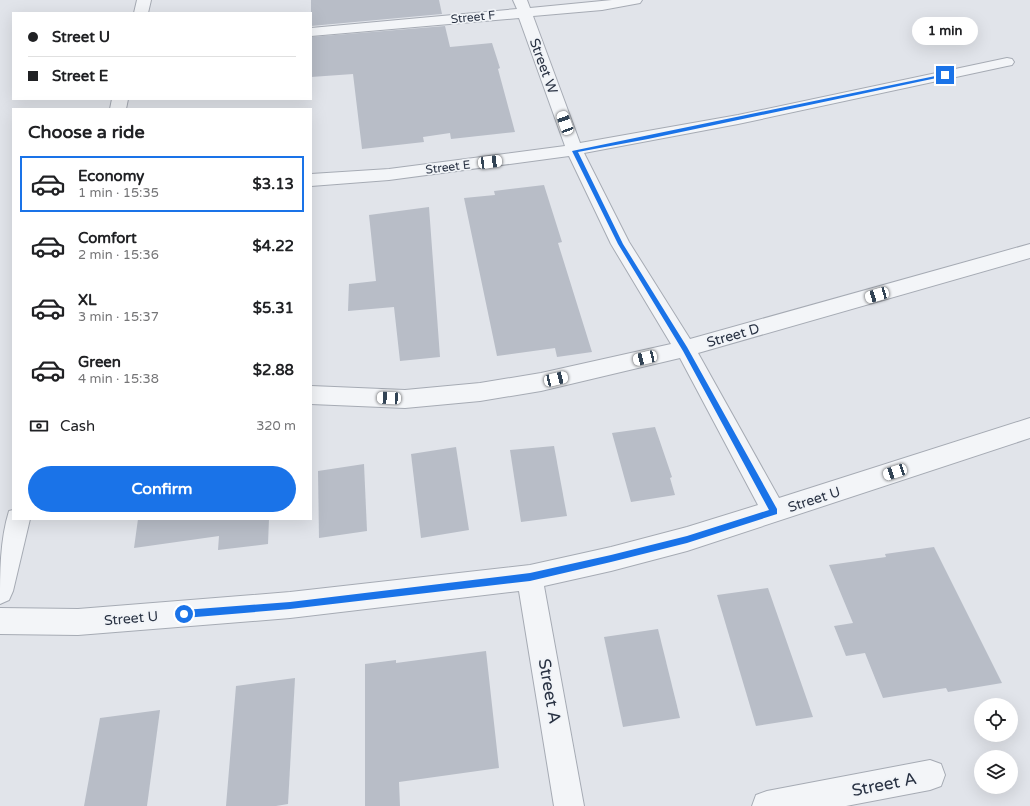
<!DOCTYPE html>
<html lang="en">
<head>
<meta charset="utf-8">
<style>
	:root { --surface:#fff; --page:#f2f2f2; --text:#202124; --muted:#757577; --line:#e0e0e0; --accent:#1a73e8 }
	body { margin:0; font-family:"Varela Round",sans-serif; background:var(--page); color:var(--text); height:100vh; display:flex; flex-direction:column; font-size:15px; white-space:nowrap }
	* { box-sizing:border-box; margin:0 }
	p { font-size:13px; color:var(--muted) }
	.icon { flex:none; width:22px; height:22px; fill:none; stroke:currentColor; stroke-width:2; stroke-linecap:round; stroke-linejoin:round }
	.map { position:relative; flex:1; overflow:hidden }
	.panel { position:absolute; left:12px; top:108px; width:300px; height:412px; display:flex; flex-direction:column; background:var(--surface); border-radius:0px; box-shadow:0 4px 16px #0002 }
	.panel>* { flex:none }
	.banner { position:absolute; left:12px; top:12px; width:300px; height:88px; border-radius:0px; box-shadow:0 4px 16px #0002; display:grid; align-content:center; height:88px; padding:0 16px; background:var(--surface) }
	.tools { position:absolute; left:974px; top:698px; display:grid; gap:8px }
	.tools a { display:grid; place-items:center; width:44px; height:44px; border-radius:50%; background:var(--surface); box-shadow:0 4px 16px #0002; font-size:20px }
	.end { position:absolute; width:18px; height:18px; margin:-9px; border:5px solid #1a73e8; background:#fff; box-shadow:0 0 0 2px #fff }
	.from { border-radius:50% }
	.bubble { position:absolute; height:28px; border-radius:14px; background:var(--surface); box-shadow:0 4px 16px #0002; font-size:13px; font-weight:800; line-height:28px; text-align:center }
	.car { position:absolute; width:12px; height:24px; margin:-12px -6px; border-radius:5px; box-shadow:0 0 3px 1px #0007; background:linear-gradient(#fff 24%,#345 0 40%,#fff 0 76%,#345 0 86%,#fff 0) }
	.banner b { display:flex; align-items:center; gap:14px; height:38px; font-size:15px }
	.banner b+b { border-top:1px solid var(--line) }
	.banner i { width:10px; height:10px; background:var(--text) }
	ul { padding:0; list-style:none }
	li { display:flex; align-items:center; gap:12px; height:56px; margin:0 8px 6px; padding:0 8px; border:2px solid transparent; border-radius:0px }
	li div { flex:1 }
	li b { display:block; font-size:15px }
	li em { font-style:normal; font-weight:800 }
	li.active { border-color:var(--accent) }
	li>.icon { width:36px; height:36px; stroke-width:1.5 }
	h2 { padding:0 16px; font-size:18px; line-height:48px }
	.pay { display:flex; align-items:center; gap:10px; height:44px; padding:0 16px; font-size:15px }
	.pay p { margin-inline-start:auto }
	.primary-button { display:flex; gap:8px; margin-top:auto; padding:8px 16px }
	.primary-button a { flex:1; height:46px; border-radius:24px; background:var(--accent); color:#fff; font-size:16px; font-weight:800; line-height:46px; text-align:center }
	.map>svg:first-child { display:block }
</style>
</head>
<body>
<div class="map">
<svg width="1030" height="806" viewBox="0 0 1030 806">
	<rect width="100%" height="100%" fill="#e1e4ea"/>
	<g fill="#b8bdc7">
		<path d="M 311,0 L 439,0 L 442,14 L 311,26 Z"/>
		<path d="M 445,26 L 450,47 L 492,43 L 500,68 L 498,69 L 515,132 L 451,139 L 450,133 L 423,137 L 424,142 L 362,149 L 353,74 L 311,77 L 311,37 Z"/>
		<path d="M 544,185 L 562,242 L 558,243 L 592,352 L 557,357 L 555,348 L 497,356 L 464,198 L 495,195 L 494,191 Z"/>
		<path d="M 429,207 L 440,357 L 400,361 L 394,307 L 348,311 L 349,284 L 376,281 L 369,215 Z"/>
		<path d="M 655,427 L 672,477 L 670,478 L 675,495 L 631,502 L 612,433 Z"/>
		<path d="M 554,446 L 567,516 L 521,522 L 510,450 Z"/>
		<path d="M 456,447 L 469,530 L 421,538 L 411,454 Z"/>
		<path d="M 364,464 L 367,531 L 319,538 L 318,471 Z"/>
		<path d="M 138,519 L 269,519 L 268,544 L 218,550 L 219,536 L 134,548 Z"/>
		<path d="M 934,547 L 1002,683 L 948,692 L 946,688 L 883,698 L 865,653 L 846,656 L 834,626 L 853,623 L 829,565 L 886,557 L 885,554 Z"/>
		<path d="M 768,588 L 813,717 L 756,726 L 717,595 Z"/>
		<path d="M 658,629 L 680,718 L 623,727 L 604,637 Z"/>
		<path d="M 486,651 L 499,768 L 399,782 L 400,806 L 365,806 L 365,664 L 396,660 L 396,663 Z"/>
		<path d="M 295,678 L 288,804 L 276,806 L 226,806 L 236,686 Z"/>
		<path d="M 160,710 L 147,806 L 84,806 L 100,718 Z"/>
	</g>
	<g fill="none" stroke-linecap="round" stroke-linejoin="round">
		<g stroke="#a6abb4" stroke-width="2">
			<g id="minor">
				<path d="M 137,0 L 151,0 L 148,13 L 134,13 Z"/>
				<path d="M 513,0 L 527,0 L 530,8 L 612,0 L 642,0 L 640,3 L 602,10 L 533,16 L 580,143 L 738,115 L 1007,58 L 1012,59 L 1014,62 L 1012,65 L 1007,66 L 738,124 L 584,153 L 629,242 L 690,339 L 1030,244 L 1030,258 L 698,353 L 779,498 L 1030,418 L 1030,438 L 687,551 L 611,571 L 544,586 L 584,806 L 554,806 L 519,591 L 290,618 L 78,635 L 0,634 L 0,608 L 78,609 L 290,592 L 530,565 L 611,547 L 687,527 L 758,505 L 680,358 L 541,391 L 480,401 L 405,408 L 311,404 L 311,386 L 405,390 L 480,383 L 541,373 L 671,344 L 611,244 L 569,156 L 389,180 L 311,186 L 311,174 L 389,169 L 565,146 L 519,18 L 311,36 L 311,28 L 517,9 Z"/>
				<path d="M 112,99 L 128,99 L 126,109 L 110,109 Z"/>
				<path d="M 13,510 L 13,519 L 30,519 L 13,591 L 9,600 L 0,604 C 0,572 0,540 9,511 Z"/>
				<path d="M 930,760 L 941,764 L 945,775 L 941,786 L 930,790 L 846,806 L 752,806 L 756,795 L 767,791 Z"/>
			</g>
		</g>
		<use href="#minor" fill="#f3f5f8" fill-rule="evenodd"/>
	</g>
	<path fill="#1a73e8" d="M 945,74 L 946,76 L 648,139 L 578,152 L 623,244 L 687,347 L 777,509 L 777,514 L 687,543 L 611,562 L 530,581 L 290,609 L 184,618 L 181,617 L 181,611 L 184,610 L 290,602 L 530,573 L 611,555 L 687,536 L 769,510 L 683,351 L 618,244 L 572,151 Z"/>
	<g text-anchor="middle" stroke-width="3.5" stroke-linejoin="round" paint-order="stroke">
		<g font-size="12" fill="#283142" stroke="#f0f3f7">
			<text transform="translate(473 17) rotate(-6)" y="4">Street F</text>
			<text transform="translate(448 167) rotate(-7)" y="4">Street E</text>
		</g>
		<g font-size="14" fill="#283142" stroke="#f0f3f7">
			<text transform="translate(544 66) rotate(70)" y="5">Street W</text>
			<text transform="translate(733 335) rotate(-16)" y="5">Street D</text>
			<text transform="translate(814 499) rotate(-18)" y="5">Street U</text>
			<text transform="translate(131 618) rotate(-5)" y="5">Street U</text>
		</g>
		<g font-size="17" fill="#283142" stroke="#f0f3f7">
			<text transform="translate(550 691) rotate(80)" y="6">Street A</text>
			<text transform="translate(884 784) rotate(-11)" y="6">Street A</text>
		</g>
	</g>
</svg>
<div class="tools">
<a><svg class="icon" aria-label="locate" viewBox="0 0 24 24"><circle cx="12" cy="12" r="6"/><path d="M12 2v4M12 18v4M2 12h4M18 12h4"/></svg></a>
<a><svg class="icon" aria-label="layers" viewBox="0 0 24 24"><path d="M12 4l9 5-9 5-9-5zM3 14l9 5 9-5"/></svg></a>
</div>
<i class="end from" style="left:184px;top:614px"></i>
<i class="end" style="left:945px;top:75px"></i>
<div class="bubble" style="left:912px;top:17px;width:66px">1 min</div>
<i class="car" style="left:565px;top:123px;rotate:340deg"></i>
<i class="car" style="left:490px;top:162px;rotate:83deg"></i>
<i class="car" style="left:877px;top:295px;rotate:254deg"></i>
<i class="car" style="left:645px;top:358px;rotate:257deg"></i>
<i class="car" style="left:556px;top:379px;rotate:77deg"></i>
<i class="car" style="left:389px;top:398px;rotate:273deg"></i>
<i class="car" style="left:895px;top:472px;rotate:252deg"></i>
<div class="banner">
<b><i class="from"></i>Street U</b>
<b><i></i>Street E</b>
</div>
<section class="panel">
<h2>Choose a ride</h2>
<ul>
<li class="active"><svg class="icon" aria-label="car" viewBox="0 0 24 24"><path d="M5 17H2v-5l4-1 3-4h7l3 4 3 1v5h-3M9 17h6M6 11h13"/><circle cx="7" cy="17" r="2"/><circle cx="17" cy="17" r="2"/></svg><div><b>Economy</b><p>1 min · 15:35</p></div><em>$3.13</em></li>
<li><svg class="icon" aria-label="car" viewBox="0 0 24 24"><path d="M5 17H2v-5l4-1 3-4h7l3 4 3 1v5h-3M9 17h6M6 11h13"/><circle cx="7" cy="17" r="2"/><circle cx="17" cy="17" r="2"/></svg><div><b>Comfort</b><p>2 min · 15:36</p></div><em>$4.22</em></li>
<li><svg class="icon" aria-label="car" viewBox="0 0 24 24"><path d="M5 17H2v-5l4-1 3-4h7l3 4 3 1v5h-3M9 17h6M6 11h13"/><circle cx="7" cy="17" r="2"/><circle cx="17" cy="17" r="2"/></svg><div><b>XL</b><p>3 min · 15:37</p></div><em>$5.31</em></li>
<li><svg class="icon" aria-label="car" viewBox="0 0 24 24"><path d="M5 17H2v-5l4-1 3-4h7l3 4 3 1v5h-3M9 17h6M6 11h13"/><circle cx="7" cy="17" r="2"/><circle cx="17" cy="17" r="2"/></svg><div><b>Green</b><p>4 min · 15:38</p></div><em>$2.88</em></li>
</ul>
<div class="pay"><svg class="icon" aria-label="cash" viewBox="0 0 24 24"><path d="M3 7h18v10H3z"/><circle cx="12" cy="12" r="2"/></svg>Cash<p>320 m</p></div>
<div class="primary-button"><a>Confirm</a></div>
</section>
</div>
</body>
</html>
